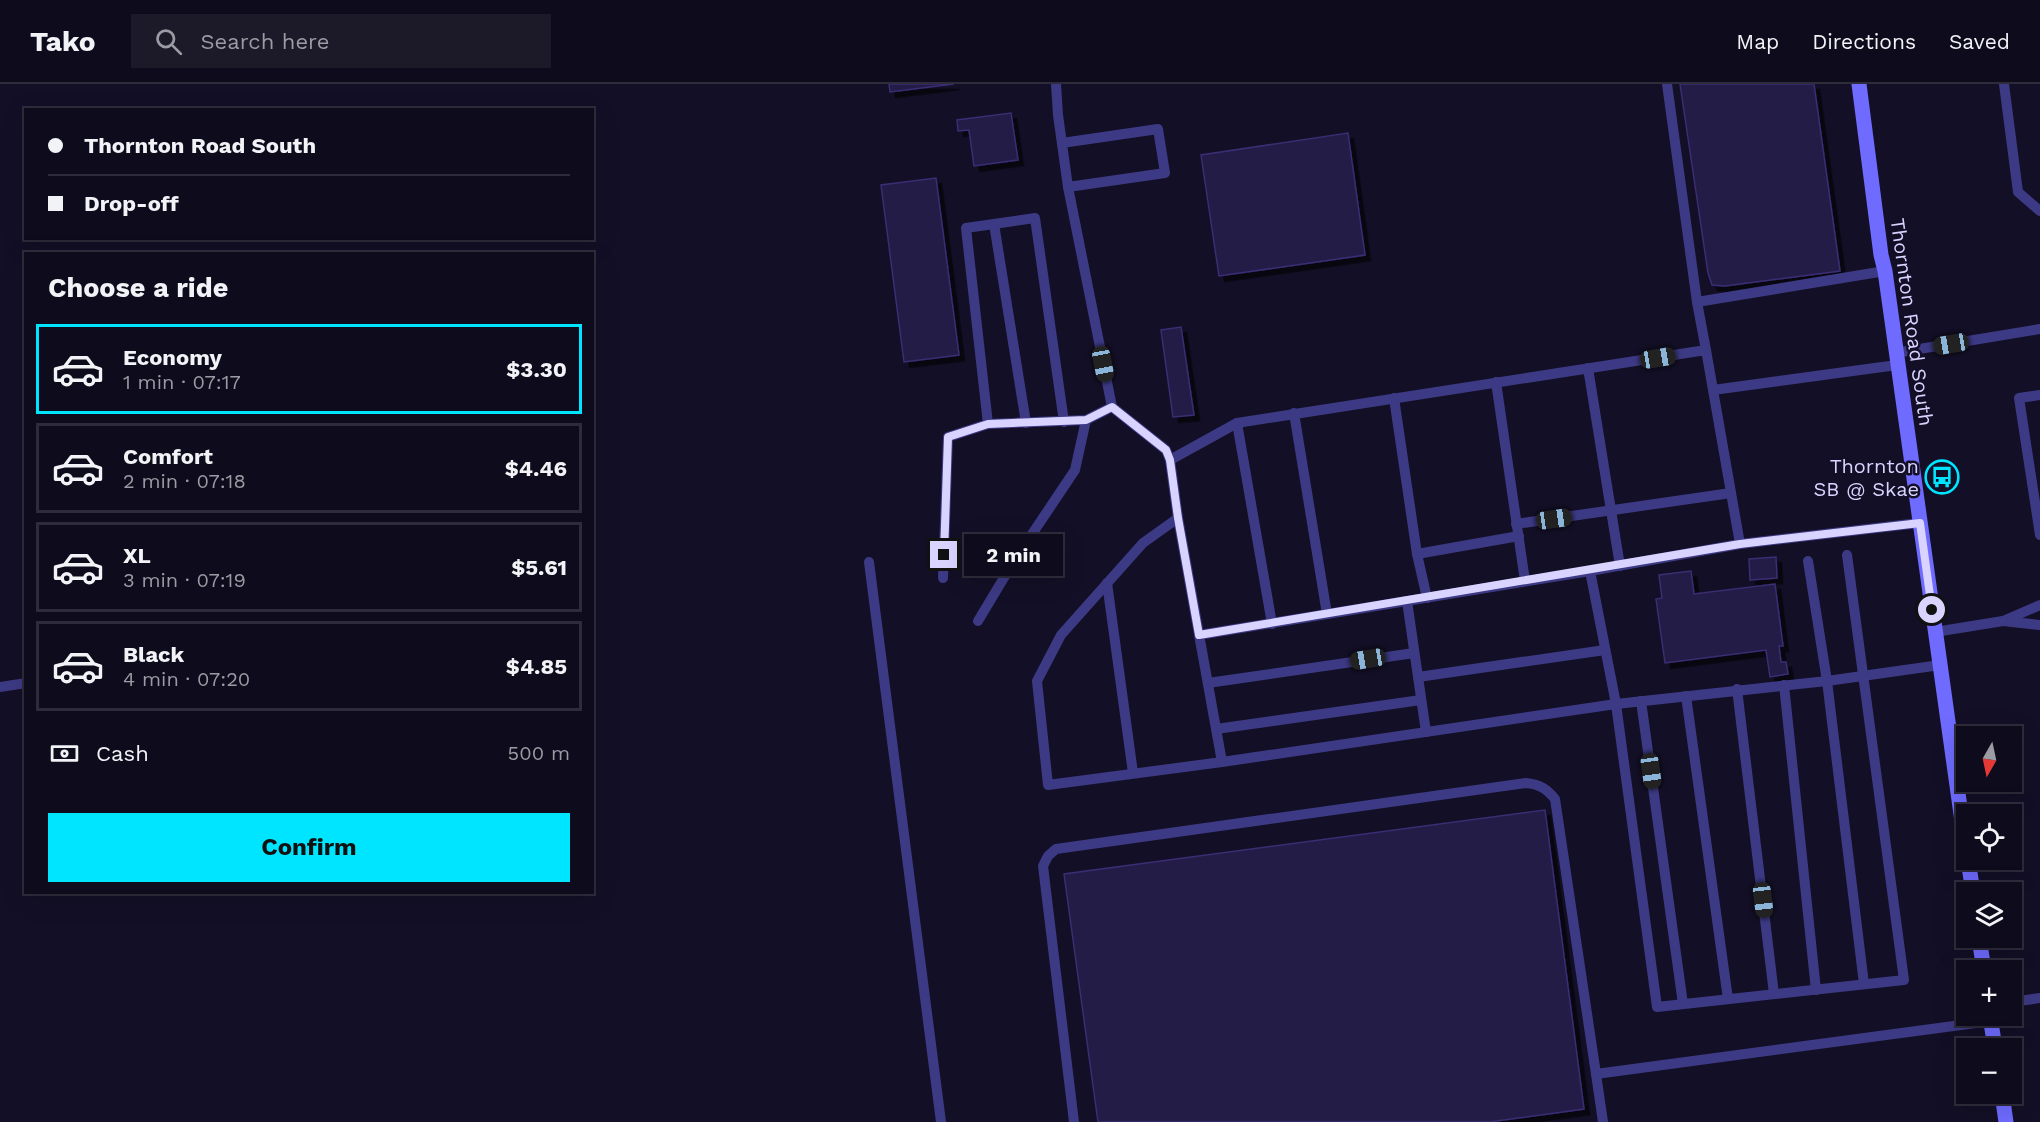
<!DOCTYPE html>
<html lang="en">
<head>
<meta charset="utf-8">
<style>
	:root { --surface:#0e0b1c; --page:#1c1929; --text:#f1f3f6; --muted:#9b9ba3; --line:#2e2b3b; --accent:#00e5ff }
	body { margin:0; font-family:"Work Sans",sans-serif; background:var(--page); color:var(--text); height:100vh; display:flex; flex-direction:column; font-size:22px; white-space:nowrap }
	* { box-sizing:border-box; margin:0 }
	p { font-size:20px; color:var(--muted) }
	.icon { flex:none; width:33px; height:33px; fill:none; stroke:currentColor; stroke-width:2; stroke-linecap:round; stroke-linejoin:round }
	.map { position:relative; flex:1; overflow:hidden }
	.panel { position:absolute; left:24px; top:168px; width:570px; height:642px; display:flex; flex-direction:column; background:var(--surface); border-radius:0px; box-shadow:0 6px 24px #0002,0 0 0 2px var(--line) }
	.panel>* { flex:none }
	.hud { position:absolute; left:24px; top:24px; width:570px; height:132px; border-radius:0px; box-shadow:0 6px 24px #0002,0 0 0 2px var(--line); display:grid; align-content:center; height:132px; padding:0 24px; background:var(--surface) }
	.needle { width:39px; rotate:189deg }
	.fabs { position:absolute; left:1956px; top:642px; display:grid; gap:12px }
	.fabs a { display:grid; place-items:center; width:66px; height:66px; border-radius:0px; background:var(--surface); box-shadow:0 6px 24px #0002,0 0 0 2px var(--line); font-size:30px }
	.end { position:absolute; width:27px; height:27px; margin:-14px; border:8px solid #d9d4ff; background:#111; box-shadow:0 0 0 3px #111 }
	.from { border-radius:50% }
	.bubble { position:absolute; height:42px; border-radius:0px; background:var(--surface); box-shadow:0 6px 24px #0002,0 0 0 2px var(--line); font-size:20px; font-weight:700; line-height:42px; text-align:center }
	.car { position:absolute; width:18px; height:36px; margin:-18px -9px; border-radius:8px; box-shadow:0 0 4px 2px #0007; background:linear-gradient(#222 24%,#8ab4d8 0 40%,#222 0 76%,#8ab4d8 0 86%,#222 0) }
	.hud b { display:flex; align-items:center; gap:21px; height:57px; font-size:22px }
	.hud b+b { border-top:2px solid var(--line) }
	.hud i { width:15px; height:15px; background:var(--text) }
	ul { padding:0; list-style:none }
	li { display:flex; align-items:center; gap:18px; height:90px; margin:0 12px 9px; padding:0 12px; border:3px solid var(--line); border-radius:0px }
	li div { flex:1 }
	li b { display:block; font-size:22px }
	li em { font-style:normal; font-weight:700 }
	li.current { border-color:var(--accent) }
	li>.icon { width:54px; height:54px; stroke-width:1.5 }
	h2 { padding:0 24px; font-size:27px; line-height:72px }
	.pay { display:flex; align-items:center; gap:15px; height:66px; padding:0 24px; font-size:22px }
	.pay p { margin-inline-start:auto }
	.cta { display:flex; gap:12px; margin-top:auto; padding:12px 24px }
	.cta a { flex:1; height:69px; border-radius:0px; background:var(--accent); color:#111; font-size:24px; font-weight:700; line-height:69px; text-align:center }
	header { display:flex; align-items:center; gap:36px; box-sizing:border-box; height:84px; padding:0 30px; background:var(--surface); border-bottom:2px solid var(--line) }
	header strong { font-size:28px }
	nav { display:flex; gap:33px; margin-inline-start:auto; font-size:21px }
	.search { width:420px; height:54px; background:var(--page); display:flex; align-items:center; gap:15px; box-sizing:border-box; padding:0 21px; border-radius:0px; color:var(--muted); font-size:22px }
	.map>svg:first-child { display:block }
</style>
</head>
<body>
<header>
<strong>Tako</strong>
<div class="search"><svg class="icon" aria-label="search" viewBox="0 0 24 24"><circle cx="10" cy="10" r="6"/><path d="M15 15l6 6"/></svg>Search here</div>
<nav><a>Map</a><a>Directions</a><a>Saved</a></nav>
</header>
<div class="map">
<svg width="2040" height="1038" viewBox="0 0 2040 1038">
	<defs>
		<filter id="shadow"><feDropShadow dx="5.5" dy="5.5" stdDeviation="0" flood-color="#0009"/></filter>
	</defs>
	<rect width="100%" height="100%" fill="#130f26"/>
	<g fill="#241b47" stroke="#3b2d73" stroke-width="1.5" filter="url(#shadow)">
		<path d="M 889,0 L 954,0 L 890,8 Z"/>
		<path d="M 1680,0 L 1814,0 L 1840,187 L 1725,202 L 1712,201 L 1708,189 Z"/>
		<path d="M 1011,29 L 1018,76 L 974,82 L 969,46 L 958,47 L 957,36 Z"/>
		<path d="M 1348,49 L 1365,171 L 1219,192 L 1201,71 Z"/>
		<path d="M 936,94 L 959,271 L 904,278 L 881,101 Z"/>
		<path d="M 1181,243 L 1194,331 L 1173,333 L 1161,246 Z"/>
		<path d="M 1776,473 L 1777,494 L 1750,496 L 1749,475 Z"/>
		<path d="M 1691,487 L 1694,510 L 1775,500 L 1783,562 L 1779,562 L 1781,578 L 1786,578 L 1788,590 L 1770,593 L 1766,566 L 1665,579 L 1656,515 L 1662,514 L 1659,491 Z"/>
		<path d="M 1545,726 L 1584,1025 L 1489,1038 L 1098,1038 L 1064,790 Z"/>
	</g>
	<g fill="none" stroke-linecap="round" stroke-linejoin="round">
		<g stroke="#3d3a85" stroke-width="10">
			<path d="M 1056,0 L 1058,31 L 1068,103 L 1165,89 L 1158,45 L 1062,59"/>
			<path d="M 1667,0 L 1697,218 L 1706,266"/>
			<path d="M 2004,0 L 2018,108 L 2040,127"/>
			<path d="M 1697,218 L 1885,187"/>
			<path d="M 1895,269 L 2040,245"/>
			<path d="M 1588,284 L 1620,482"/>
			<path d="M 1496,298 L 1525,497"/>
			<path d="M 1713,306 L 1897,281"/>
			<path d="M 2040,311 L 2019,314 L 2040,451"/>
			<path d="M 1394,314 L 1417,470 L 1427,514"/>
			<path d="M 1112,323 L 1166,366 L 1170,376 L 1178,434 L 1222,678 L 1616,620 L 1827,597 L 1940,581"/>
			<path d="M 1294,329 L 1327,530"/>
			<path d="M 1026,339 L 994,140 L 1035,134 L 1064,338"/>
			<path d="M 1237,339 L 1272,540"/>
			<path d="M 988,340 L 966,144 L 994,140"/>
			<path d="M 1170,376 L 1237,339 L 1706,266 L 1740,460 L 1919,439"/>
			<path d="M 1178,434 L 1143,459 L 1061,551 L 1037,597 L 1048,701 L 1222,678"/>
			<path d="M 1516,440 L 1731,409"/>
			<path d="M 1740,460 L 1590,487 L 1616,620 L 1657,923 L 1904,896 L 1847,471"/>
			<path d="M 1417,470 L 1519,452"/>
			<path d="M 1808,477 L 1827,597 L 1864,900"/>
			<path d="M 869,478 L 941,1038"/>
			<path d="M 943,494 L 948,353 L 988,340 L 1086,336 L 1112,323 L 1068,103"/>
			<path d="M 1107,499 L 1133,689"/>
			<path d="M 1407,517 L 1426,648"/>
			<path d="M 978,537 L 1014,477 L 1075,386 L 1086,336"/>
			<path d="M 2003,537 L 2040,521"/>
			<path d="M 1935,548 L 2003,537 L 2040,541"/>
			<path d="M 1199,551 L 1590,487"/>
			<path d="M 1418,593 L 1605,566"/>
			<path d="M 1208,599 L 1414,569"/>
			<path d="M 1784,601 L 1816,906"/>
			<path d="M 0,603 L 26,599"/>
			<path d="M 1737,605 L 1774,910"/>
			<path d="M 1686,612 L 1728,915"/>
			<path d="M 1641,617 L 1683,920"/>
			<path d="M 1216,645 L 1421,616"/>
			<path d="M 2012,918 L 2040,914"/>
			<path d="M 1596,990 L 1603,1038"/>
			<path d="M 1074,1038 L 1043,782 L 1048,772 L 1056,765 L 1526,699 C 1539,700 1547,705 1555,715 L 1596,990 L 1991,937"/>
		</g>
		<g stroke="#6f6bff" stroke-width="15">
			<path d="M 1859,0 L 1881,171 L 1885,187 L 1966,766"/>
			<path d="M 1968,776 L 1973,808"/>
			<path d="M 1979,854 L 1984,886"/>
			<path d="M 1990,932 L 1995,964"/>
			<path d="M 2002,1010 L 2006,1038"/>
		</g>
	</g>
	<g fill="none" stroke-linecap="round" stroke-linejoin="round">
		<path stroke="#d9d4ff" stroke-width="8" d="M 944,471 L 948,353 L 988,340 L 1086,336 L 1112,323 L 1166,366 L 1170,376 L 1178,434 L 1199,551 L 1740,460 L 1920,439 L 1932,526"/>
	</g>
	<defs>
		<g id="bus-ring" transform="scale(1.725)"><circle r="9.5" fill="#130f26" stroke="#00e5ff" stroke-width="1.5"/><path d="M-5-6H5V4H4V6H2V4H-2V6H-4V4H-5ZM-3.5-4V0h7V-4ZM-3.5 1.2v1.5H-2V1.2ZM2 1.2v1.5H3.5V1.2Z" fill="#00e5ff"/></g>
	</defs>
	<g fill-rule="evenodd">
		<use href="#bus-ring" x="1942" y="393"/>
	</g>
	<g text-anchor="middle" stroke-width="5" stroke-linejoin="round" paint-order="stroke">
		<g font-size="20" fill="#d9d4ff" stroke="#130f26">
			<text transform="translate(1912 238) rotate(82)" y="7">Thornton Road South</text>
		</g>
		<g font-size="20" fill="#d9d4ff" stroke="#130f26" text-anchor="end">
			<text x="1919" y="389">Thornton<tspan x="1919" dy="23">SB @ Skae</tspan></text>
		</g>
	</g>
</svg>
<div class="fabs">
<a><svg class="needle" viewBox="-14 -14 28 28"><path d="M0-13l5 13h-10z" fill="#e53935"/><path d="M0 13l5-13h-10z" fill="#9b9ba3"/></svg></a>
<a><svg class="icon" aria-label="locate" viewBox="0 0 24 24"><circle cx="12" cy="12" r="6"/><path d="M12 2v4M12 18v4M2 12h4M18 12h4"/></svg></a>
<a><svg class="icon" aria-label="layers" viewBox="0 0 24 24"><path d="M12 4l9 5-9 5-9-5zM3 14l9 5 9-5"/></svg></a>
<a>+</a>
<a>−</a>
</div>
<i class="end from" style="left:1932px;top:526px"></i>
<i class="end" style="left:944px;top:471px"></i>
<div class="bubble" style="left:964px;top:450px;width:99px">2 min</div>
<i class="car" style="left:1951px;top:260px;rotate:260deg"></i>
<i class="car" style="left:1658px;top:274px;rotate:81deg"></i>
<i class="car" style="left:1103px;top:280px;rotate:169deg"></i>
<i class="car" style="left:1554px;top:435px;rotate:82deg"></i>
<i class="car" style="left:1368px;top:575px;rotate:261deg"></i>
<i class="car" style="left:1651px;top:687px;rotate:172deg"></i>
<i class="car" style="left:1763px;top:816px;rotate:173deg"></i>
<div class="hud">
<b><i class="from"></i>Thornton Road South</b>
<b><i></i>Drop-off</b>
</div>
<section class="panel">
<h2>Choose a ride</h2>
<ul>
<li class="current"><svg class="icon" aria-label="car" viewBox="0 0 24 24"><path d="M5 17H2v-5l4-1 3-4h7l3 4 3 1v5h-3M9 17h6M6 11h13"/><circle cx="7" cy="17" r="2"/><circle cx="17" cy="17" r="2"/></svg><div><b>Economy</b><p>1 min · 07:17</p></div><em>$3.30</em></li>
<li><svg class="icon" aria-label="car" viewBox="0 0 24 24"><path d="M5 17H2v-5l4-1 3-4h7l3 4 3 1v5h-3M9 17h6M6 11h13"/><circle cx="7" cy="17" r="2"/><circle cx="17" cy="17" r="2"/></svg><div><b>Comfort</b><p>2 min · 07:18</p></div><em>$4.46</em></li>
<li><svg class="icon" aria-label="car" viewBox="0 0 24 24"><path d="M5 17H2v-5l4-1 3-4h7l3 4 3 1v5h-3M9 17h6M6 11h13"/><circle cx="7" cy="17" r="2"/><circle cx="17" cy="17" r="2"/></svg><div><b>XL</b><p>3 min · 07:19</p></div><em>$5.61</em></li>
<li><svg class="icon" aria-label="car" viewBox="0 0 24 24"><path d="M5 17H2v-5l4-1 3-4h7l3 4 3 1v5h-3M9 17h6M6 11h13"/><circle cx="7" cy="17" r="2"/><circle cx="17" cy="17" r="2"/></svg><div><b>Black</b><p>4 min · 07:20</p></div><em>$4.85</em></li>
</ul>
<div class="pay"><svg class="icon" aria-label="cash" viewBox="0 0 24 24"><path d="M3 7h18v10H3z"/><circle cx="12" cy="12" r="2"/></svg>Cash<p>500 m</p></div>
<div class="cta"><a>Confirm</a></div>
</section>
</div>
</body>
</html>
